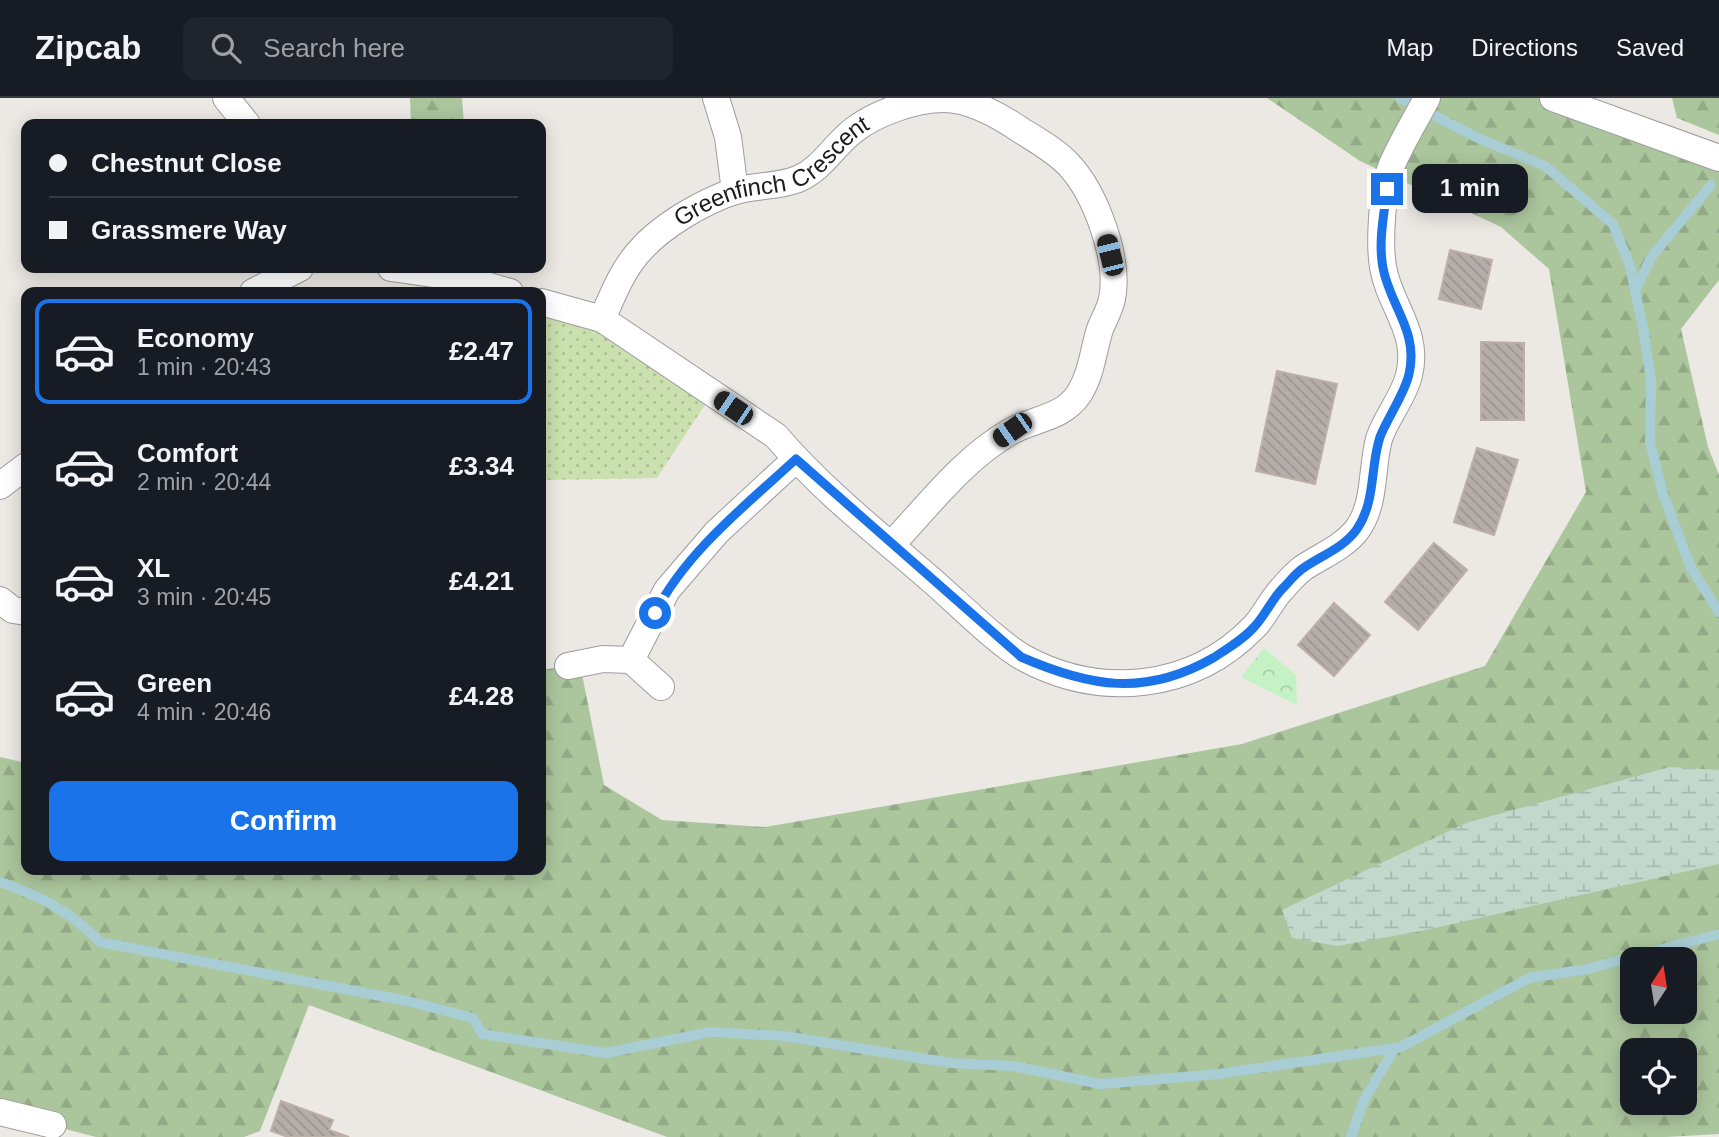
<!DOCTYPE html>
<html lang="en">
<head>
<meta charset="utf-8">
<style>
	:root { --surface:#171b24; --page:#20242c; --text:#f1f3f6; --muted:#9ea1a6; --line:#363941; --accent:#1a73e8 }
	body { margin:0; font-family:Arial,sans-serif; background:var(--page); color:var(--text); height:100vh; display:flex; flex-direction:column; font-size:26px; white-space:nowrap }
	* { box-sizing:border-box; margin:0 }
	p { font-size:23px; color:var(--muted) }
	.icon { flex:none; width:38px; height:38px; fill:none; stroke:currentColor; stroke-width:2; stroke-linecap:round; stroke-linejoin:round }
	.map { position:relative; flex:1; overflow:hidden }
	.drawer { position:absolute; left:21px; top:189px; width:525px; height:588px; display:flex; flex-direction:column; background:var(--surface); border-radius:14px; box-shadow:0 4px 18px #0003 }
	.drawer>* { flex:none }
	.guide { position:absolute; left:21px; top:21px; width:525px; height:154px; border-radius:14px; box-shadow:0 4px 18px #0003; display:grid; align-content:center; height:154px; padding:0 28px; background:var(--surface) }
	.needle { width:46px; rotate:12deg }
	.fabs { position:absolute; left:1620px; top:849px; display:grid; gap:14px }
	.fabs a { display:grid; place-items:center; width:77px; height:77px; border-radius:14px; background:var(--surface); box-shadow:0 4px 18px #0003; font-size:35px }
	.end { position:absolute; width:32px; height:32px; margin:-16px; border:9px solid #1a73e8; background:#fff; box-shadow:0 0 0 4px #fff }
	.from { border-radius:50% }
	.bubble { position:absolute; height:49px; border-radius:14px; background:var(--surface); box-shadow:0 4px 18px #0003; font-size:23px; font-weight:800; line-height:49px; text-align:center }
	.car { position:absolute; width:21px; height:42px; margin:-21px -10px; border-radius:9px; box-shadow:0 0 5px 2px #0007; background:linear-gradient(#222 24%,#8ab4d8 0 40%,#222 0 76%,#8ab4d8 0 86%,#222 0) }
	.guide b { display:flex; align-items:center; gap:24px; height:66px; font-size:26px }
	.guide b+b { border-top:2px solid var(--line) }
	.guide i { width:18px; height:18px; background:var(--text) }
	ul { padding:12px 0 0; list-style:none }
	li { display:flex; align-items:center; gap:21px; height:105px; margin:0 14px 10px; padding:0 14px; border:4px solid transparent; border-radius:14px }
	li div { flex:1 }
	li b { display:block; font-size:26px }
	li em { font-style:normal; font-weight:800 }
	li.on { border-color:var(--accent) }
	li>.icon { width:63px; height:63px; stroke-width:1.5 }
	.button { display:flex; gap:14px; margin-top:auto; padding:14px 28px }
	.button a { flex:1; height:80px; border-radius:14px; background:var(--accent); color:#fff; font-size:28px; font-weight:800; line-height:80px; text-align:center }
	header { display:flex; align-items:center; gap:42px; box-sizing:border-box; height:98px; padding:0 35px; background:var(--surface); border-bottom:2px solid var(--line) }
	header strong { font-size:33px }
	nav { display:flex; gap:38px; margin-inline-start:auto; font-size:24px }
	.search { width:490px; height:63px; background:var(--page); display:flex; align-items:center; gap:18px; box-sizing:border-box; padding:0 24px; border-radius:14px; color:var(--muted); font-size:26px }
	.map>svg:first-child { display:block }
</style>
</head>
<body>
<header>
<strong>Zipcab</strong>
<div class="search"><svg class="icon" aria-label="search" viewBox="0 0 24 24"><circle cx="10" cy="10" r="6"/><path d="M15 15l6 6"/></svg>Search here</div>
<nav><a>Map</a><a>Directions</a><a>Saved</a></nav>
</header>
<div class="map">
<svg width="1719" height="1039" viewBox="0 0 1719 1039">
	<defs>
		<pattern id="grass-dots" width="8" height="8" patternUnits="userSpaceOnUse" patternTransform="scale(1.75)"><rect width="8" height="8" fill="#cae0ae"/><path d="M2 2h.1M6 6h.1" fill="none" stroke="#adc095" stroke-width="1.8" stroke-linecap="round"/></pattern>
		<pattern id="forest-firs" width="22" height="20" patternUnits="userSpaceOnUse" patternTransform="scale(1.75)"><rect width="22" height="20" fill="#abc69d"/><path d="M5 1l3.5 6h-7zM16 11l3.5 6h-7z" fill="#93aa87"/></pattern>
		<pattern id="wetland-marsh" width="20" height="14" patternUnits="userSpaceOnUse" patternTransform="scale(1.75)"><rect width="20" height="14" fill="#c2d8cd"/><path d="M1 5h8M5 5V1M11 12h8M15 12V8" fill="none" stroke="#a6b9af"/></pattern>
		<pattern id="park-crowns" width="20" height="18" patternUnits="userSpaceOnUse" patternTransform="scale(1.75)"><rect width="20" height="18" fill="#c4f2c5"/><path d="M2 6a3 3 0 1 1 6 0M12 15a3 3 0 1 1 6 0" fill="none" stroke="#a8cfa9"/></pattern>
		<pattern id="building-back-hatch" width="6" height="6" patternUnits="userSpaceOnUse" patternTransform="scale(1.75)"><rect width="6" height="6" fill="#b5ada9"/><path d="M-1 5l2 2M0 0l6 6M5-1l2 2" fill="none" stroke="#9b9491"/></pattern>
	</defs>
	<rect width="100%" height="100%" fill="#ece8e3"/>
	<path fill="url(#grass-dots)" d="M 541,203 L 602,221 L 712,296 L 657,380 L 541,382 Z"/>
	<g fill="url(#forest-firs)" fill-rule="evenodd">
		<path d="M 410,0 L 462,0 L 464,26 L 411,26 Z"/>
		<path d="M 1267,0 L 1553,0 L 1719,60 L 1719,182 L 1681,231 L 1708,349 L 1719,377 L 1719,1036 L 1666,1039 L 667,1039 L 309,907 L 260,1033 L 244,1039 L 96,1039 L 0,1014 L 0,659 L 26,665 L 26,772 L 541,772 L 541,572 L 580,566 L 604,687 L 662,722 L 765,729 L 1242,646 L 1485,568 L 1586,394 L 1549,171 L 1501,129 L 1360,63 ZM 1633,861 L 1685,861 L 1685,914 L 1633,914 ZM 1633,952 L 1685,952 L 1685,1004 L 1633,1004 Z"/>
		<path d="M 1672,0 L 1719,0 L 1719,37 L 1677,20 Z"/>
	</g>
	<path fill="url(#wetland-marsh)" d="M 1670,669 L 1719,672 L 1719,766 L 1421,833 L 1337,848 L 1292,840 L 1282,812 L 1466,725 Z"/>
	<path fill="url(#park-crowns)" d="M 1264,550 L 1296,577 L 1297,607 L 1241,579 Z"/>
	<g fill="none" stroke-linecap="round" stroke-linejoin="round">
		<g stroke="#a8cdd5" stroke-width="10">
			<path d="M 1400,0 L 1478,40 L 1545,68 L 1613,126 L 1630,168 L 1643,230 L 1651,282 L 1650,344 L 1663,396 L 1691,470 L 1719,514"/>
			<path d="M 1635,193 L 1652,158 L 1711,87"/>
			<path d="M 0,784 C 40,798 70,813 100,844 L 407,903 L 473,920 L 482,936 L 606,955 L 710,934 L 784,938 L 950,965 L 1013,968 L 1101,986 L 1218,976 L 1401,949 L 1529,880 L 1587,871 L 1719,836"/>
			<path d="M 1351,1039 L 1364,1002 L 1395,950"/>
		</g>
	</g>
	<g fill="url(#building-back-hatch)" stroke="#bcafa7" stroke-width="2">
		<path d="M 1450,152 L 1492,162 L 1481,211 L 1439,201 Z"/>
		<path d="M 1481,244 L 1524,245 L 1524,322 L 1481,322 Z"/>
		<path d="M 1277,273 L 1337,286 L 1315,386 L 1256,373 Z"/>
		<path d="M 1477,350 L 1518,362 L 1494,437 L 1454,424 Z"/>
		<path d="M 1434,445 L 1467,472 L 1418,532 L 1385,504 Z"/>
		<path d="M 1334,505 L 1370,537 L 1334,578 L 1298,547 Z"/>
		<path d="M 281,1003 L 333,1022 L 329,1032 L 349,1039 L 288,1039 L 271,1033 Z"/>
	</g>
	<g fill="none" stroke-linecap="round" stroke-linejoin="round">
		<g stroke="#9d9d9d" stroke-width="28">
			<g id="street">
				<path d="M 226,0 L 247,26"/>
				<path d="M 716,0 L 728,39 L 735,93"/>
				<path d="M 1553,0 L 1719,60"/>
				<path d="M 391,170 L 461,180 L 510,194"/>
				<path d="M 253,194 L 300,170"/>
				<path d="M 541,204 L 602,221 L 776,338 C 821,391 877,435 929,480 C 954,501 997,545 1024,560 C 1100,601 1192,593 1254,529 C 1265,518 1271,502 1282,491 C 1288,484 1295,476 1303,470 C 1321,458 1342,450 1356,433 C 1376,408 1371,371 1379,341 C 1386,319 1404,299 1409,277 C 1420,234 1389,207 1383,169 C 1379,144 1382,93 1391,69 C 1401,45 1415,23 1427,0"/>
				<path id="s1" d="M 602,221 C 612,199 621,175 637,156 C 659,129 702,104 735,93 C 755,87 779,89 798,81 C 822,71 834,47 854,32 C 876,15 915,1 944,1 C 971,1 1000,18 1022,33 C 1038,43 1056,53 1069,67 C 1096,96 1120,162 1112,201 C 1110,211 1104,221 1100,231 C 1093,253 1092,275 1079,296 C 1062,321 1034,320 1010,334 C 964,360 928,408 891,447"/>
				<path d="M 0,388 L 26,368"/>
				<path d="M 0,502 L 13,512 L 26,514"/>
				<path d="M 568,568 L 603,561 L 631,562"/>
				<path d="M 661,589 L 631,562 L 667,492 L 717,434 L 796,361"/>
				<path d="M 0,1014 L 53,1027"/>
			</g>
		</g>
		<use href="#street" stroke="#fff" stroke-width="26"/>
	</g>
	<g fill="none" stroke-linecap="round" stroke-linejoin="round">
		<path stroke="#1a73e8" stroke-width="9" d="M 655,515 C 686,454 746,407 796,361 L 1021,559 C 1090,589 1145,599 1213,560 C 1227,551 1244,541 1255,528 C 1266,516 1272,501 1283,490 C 1289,484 1295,476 1302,471 C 1320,458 1344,450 1357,431 C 1376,403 1370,369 1380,339 C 1388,319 1405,295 1409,276 C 1419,233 1390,208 1383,170 C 1378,144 1384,117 1387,91"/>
	</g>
	<g text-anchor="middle" stroke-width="6" stroke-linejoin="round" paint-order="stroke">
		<g font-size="24" fill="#1c1c1c" stroke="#fff">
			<text dy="8" stroke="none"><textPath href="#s1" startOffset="236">Greenfinch Crescent</textPath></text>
		</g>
	</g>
</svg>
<div class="fabs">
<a><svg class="needle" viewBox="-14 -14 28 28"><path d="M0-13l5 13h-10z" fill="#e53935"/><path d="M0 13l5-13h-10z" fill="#9ea1a6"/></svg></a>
<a><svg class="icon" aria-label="locate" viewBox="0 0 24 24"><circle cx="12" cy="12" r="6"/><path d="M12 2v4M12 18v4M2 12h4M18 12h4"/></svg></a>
</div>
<i class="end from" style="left:655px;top:515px"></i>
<i class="end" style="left:1387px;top:91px"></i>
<div class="bubble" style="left:1412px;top:66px;width:116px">1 min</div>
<i class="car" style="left:1110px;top:157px;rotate:346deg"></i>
<i class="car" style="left:733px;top:310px;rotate:304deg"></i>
<i class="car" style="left:1012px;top:332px;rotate:235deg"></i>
<div class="guide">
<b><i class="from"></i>Chestnut Close</b>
<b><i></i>Grassmere Way</b>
</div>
<section class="drawer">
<ul>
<li class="on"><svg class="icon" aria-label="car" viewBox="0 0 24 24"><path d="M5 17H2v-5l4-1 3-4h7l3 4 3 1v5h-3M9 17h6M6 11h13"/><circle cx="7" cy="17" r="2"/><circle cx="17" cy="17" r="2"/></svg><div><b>Economy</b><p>1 min · 20:43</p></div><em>£2.47</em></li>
<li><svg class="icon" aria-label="car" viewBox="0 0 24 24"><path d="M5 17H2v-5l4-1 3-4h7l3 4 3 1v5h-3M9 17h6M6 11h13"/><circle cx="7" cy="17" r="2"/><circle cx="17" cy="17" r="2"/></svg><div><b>Comfort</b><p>2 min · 20:44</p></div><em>£3.34</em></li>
<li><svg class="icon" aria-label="car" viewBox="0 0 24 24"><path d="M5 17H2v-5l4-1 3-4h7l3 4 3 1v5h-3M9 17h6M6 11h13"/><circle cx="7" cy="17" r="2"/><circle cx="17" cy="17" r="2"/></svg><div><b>XL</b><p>3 min · 20:45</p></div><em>£4.21</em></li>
<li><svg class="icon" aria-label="car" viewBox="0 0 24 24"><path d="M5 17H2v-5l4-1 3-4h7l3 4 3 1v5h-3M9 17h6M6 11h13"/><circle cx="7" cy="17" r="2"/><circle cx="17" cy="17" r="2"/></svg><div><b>Green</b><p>4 min · 20:46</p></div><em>£4.28</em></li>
</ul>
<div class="button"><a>Confirm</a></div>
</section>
</div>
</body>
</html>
